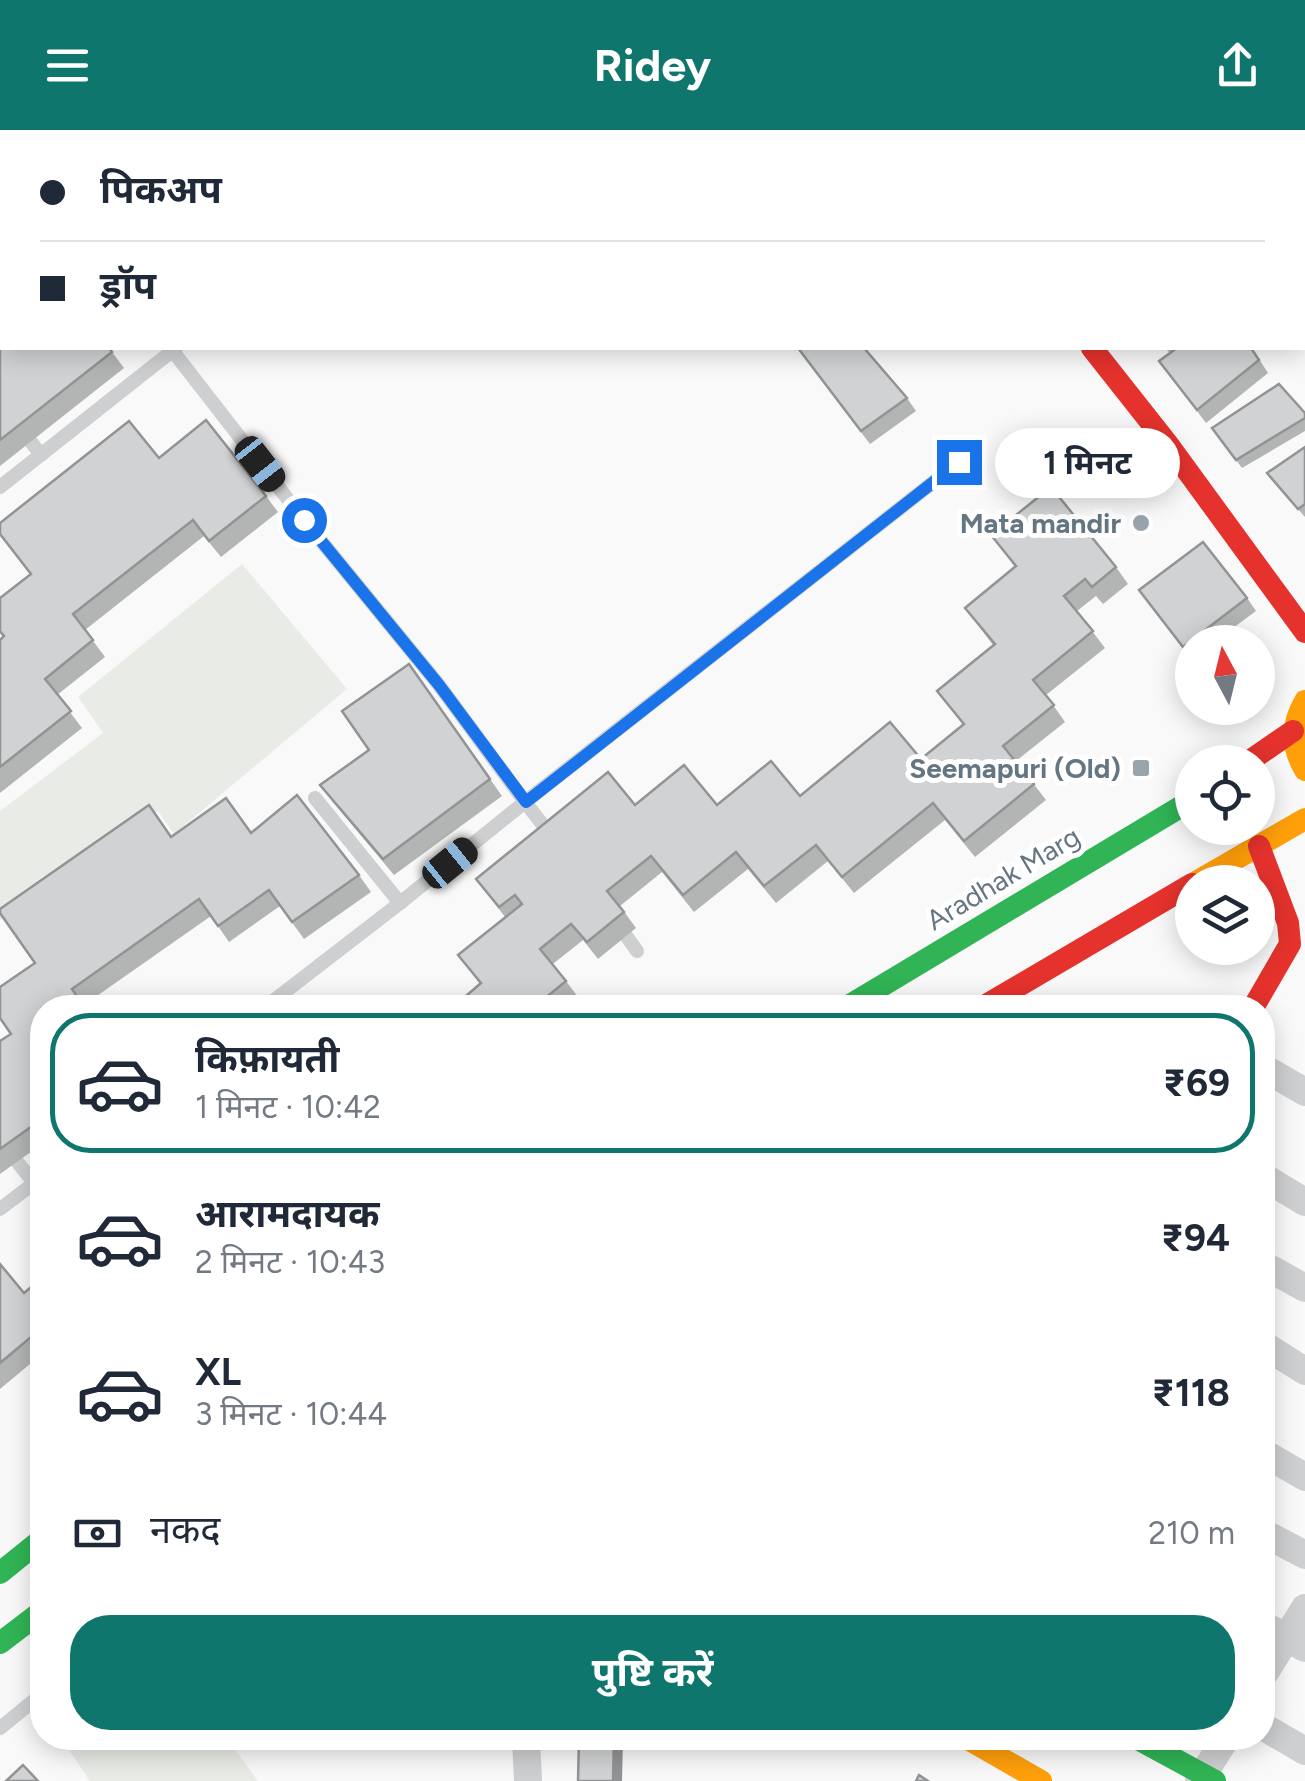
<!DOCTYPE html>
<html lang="hi">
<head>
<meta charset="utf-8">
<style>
	:root { --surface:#fff; --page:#f6f6f7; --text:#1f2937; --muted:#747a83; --line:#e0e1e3; --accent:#0f766e }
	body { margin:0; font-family:Figtree,"Noto Sans Devanagari",sans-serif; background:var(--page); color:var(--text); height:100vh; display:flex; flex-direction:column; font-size:38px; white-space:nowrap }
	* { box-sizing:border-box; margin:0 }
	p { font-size:32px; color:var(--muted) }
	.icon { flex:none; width:55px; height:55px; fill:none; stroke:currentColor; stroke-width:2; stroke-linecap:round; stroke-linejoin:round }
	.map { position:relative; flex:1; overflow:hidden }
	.sheet { position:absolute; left:30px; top:865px; width:1245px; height:755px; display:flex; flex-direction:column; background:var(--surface); border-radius:40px; box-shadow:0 5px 25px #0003 }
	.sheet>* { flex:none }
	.banner { position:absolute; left:0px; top:0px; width:1305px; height:220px; box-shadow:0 5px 25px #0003; display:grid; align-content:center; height:220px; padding:0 40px; background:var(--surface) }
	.needle { width:65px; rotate:353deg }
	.controls { position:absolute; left:1175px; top:495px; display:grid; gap:20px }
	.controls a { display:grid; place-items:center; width:100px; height:100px; border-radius:50%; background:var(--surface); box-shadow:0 5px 25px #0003; font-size:50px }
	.end { position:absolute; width:45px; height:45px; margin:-22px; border:12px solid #1a73e8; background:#fff; box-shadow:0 0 0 5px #fff }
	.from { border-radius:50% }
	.bubble { position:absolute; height:70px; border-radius:35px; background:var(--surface); box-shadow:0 5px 25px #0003; font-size:32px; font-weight:700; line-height:70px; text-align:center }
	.car { position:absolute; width:30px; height:60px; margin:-30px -15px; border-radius:12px; box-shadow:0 0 8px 2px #0007; background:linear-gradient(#222 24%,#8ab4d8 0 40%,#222 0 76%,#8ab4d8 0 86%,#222 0) }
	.banner b { display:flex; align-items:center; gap:35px; height:95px; font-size:38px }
	.banner b+b { border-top:2px solid var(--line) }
	.banner i { width:25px; height:25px; background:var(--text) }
	ul { padding:18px 0 0; list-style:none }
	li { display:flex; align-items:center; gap:30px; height:140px; margin:0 20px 15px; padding:0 20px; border:5px solid transparent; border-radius:40px }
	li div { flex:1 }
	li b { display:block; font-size:38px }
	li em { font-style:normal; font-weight:700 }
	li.current { border-color:var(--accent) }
	li>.icon { width:90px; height:90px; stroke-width:1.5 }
	.pay { display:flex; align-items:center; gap:25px; height:110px; padding:0 40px; font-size:38px }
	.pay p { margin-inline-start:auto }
	.action { display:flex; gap:20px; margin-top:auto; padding:20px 40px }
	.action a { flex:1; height:115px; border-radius:40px; background:var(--accent); color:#fff; font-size:40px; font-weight:700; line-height:115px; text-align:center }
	header { display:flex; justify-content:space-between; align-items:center; height:130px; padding:0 40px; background:var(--accent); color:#fff; font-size:45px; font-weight:700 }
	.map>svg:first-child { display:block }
</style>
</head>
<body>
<header><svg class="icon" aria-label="menu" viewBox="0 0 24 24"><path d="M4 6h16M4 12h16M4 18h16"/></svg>Ridey<svg class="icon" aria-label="share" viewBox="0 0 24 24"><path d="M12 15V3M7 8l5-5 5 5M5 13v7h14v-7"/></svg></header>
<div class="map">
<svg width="1305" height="1651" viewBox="0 0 1305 1651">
	<rect width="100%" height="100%" fill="#f9f9f9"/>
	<g fill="#e8ebe6">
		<path d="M 242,434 L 347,559 L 174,704 L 158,681 L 0,790 L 0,681 L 103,603 L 78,567 Z"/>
		<path d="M 61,1608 L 227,1608 L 258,1651 L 90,1651 Z"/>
	</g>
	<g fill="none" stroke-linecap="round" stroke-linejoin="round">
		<g stroke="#cecfd0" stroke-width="14">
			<path d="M 63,0 L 64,2"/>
			<path d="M 447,2 L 450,0"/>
			<path d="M 172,220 L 304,390 L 439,555 L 525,672 L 400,773 L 315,668"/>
			<path d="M 0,271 L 41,325"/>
			<path d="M 0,357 L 176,218"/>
			<path d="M 553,708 L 525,672 L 959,332"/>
			<path d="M 617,793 L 637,821"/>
			<path d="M 264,878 L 400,773"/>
			<path d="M 0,1010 L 34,1053"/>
			<path d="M 0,1079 L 42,1047"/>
			<path d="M 0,1598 L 42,1564"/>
		</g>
		<g stroke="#cecfd0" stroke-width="28">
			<path d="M 1215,0 L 1217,2"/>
			<path d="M 1289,2 L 1293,0"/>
			<path d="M 1262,937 L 1305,962"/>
			<path d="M 1262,1046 L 1305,1072"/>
			<path d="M 1262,1134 L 1305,1158"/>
			<path d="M 1262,1214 L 1305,1241"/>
			<path d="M 1262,1322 L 1305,1347"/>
			<path d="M 1262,1402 L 1305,1425"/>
			<path d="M 1262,1494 L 1305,1518"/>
			<path d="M 1262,1547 L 1305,1478"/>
			<path d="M 1262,1596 L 1305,1621"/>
			<path d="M 526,1608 L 528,1651"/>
			<path d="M 1199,1651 L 1226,1608"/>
		</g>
		<g stroke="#30b455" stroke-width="22">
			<path d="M 920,0 L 922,2"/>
			<path d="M 845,878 L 1192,670"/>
			<path d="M 0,1443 L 42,1409"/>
			<path d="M 0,1513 L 42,1481"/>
			<path d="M 1136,1608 L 1215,1651"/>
		</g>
		<g stroke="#ff9f0a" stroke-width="22">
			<path d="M 950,0 L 952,2"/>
			<path d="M 1305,571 C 1291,595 1291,616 1305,640"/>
			<path d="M 1196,752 L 1305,689"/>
			<path d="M 966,1608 L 1041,1651"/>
		</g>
		<g stroke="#e5322d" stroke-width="22">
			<path d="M 1092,218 L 1167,313 L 1305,502"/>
			<path d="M 1248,632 L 1293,601"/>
			<path d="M 981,878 L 1192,754"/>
			<path d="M 1253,878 L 1290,814 L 1288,793 L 1259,716"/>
		</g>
	</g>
	<g fill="#b3b5b5">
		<path d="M 105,0 L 425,0 L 422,2 L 102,2 Z"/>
		<path d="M 1248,0 L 1263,0 L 1260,2 L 1250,2 Z"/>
		<path d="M 1302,96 L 1305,99 L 1305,141 L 1302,143 Z"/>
		<path d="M 0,197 L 109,218 L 124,238 L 0,336 Z"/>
		<path d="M 678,218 L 719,218 L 719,220 Z"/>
		<path d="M 797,218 L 907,268 L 916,281 L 870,314 Z"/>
		<path d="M 1165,218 L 1252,218 L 1268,243 L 1206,293 L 1159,231 L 1170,223 Z"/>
		<path d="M 1305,283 L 1305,301 L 1242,338 L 1212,298 Z"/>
		<path d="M 1305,317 L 1305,387 L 1267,343 Z"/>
		<path d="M 159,328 L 266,366 L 278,382 L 221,427 L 204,406 L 85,500 L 105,527 L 57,565 L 82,598 L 0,663 L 0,510 L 3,507 L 0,503 L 0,468 L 30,444 L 0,405 Z"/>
		<path d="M 991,405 L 1116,437 L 1128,454 L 1103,474 L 1096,466 L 1077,481 L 1105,518 L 1046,565 L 1065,592 L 1016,631 L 1046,670 L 975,727 L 945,690 L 854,763 L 828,731 L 776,773 L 748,739 L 694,782 L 662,742 L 620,776 L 636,798 L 598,829 L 583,810 L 553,834 L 578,867 L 565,878 L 452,878 L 480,854 L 458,825 L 505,787 L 476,749 L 635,675 L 717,675 L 800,666 L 921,629 L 963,595 L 937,561 L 993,515 L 965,478 L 1015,437 Z"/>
		<path d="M 1247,468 L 1256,481 L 1214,512 L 1192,512 L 1192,530 L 1148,473 Z"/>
		<path d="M 490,649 L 502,666 L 394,745 L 332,671 L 320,655 Z"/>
		<path d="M 251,703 L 359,745 L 371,762 L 304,809 L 280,776 L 229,812 L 211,786 L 84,875 L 42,878 L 42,1014 L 0,1044 L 0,911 L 11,904 L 35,833 L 171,707 Z"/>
		<path d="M 0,1134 L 24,1163 L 42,1148 L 42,1224 L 0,1259 Z"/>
	</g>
	<path fill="#929394" d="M 614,1608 L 623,1608 L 622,1651 L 613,1651 Z"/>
	<g fill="#d0d2d3" stroke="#929394" stroke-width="2.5">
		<path d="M 105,0 L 393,0 L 390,2 L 102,2 Z"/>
		<path d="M 994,0 L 1036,0 L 1038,2 L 991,2 Z"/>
		<path d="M 1077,0 L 1129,0 L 1131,2 L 1080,2 Z"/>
		<path d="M 1302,36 L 1305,39 L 1305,87 L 1302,84 Z"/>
		<path d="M 1302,96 L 1305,99 L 1305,121 L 1302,123 Z"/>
		<path d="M 2,195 L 2,218 L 109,218 L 112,222 L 0,310 L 0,197 Z"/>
		<path d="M 798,218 L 864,218 L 907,268 L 861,301 Z"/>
		<path d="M 1177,218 L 1251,218 L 1259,230 L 1197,280 L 1159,231 Z"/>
		<path d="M 1279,254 L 1305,283 L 1305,288 L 1236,330 L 1212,298 Z"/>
		<path d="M 206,290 L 266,366 L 209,411 L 193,390 L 73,484 L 93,510 L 45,549 L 71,581 L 0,637 L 0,510 L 4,506 L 0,501 L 0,468 L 31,444 L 0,404 L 0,393 L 129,291 L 159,328 Z"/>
		<path d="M 1305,317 L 1305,374 L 1298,379 L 1267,343 Z"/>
		<path d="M 1051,357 L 1116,437 L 1092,457 L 1085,449 L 1064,466 L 1093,501 L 1033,550 L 1054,575 L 1003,616 L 1034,654 L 964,711 L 933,673 L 842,747 L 816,715 L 764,756 L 736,722 L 683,765 L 651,726 L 607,761 L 624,782 L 587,812 L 571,794 L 540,819 L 566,851 L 533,878 L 452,878 L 481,853 L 458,825 L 522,774 L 515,765 L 499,777 L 476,749 L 608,642 L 635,675 L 684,635 L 717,675 L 771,631 L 800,666 L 890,592 L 921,629 L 964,594 L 937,561 L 995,514 L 965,478 L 1016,436 L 991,405 Z"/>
		<path d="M 1203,412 L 1247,468 L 1183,517 L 1139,460 Z"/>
		<path d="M 409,534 L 490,649 L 383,729 L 320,655 L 369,620 L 342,581 Z"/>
		<path d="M 297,665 L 359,745 L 292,792 L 269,760 L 218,796 L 199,769 L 72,859 L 85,878 L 42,878 L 42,989 L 0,1019 L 0,911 L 11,904 L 0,888 L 0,857 L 35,833 L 0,783 L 0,779 L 149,675 L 171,707 L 226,668 L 251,703 Z"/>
		<path d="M 0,1134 L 24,1163 L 42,1148 L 42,1198 L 0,1233 Z"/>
		<path d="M 579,1608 L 614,1608 L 613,1651 L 578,1651 Z"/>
		<path d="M 23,1635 L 38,1651 L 6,1651 Z"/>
		<path d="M 919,1645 L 928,1651 L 916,1651 Z"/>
	</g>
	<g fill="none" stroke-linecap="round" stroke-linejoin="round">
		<path stroke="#1a73e8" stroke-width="12" d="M 304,390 L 439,555 L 526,672 L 959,332"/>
	</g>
	<g fill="#99a4ac" stroke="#fff" stroke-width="4">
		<circle cx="1141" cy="393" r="10"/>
		<rect x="1131" y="628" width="20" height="20" rx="5"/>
	</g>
	<g text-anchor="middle" stroke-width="10" stroke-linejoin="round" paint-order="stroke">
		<g font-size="28" font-weight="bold" fill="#657683" stroke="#fff" text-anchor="end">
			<text x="1121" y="403">Mata mandir</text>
			<text x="1121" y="648">Seemapuri (Old)</text>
		</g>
		<g font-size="28" fill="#657683" stroke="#fff">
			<text transform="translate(1003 748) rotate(-31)" y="10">Aradhak Marg</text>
		</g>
	</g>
</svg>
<div class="controls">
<a><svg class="needle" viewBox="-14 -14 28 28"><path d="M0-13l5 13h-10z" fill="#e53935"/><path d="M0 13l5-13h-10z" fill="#747a83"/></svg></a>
<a><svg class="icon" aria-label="locate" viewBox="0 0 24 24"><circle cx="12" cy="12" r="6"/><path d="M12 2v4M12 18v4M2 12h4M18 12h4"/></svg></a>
<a><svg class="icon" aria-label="layers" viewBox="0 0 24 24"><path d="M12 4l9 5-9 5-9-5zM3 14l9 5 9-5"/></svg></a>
</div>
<i class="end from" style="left:304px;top:390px"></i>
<i class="end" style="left:959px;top:332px"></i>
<div class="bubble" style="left:995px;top:298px;width:185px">1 मिनट</div>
<i class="car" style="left:260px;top:334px;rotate:142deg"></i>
<i class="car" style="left:450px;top:733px;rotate:51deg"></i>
<div class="banner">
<b><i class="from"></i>पिकअप</b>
<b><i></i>ड्रॉप</b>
</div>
<section class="sheet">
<ul>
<li class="current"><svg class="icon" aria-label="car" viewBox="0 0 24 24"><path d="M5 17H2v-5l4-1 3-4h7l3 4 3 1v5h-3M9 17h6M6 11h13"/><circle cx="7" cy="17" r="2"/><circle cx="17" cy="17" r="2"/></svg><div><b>किफ़ायती</b><p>1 मिनट · 10:42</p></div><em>₹69</em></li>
<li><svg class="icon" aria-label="car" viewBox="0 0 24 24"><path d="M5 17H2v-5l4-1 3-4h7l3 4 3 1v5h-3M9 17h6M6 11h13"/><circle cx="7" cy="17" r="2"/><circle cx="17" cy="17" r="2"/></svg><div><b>आरामदायक</b><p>2 मिनट · 10:43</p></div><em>₹94</em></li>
<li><svg class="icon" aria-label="car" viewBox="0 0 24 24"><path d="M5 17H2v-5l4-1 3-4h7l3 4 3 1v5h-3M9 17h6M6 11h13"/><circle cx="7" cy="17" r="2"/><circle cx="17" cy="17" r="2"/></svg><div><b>XL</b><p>3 मिनट · 10:44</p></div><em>₹118</em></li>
</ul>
<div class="pay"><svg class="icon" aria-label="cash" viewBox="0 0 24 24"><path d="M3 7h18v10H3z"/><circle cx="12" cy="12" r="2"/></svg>नकद<p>210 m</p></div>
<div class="action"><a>पुष्टि करें</a></div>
</section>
</div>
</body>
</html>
